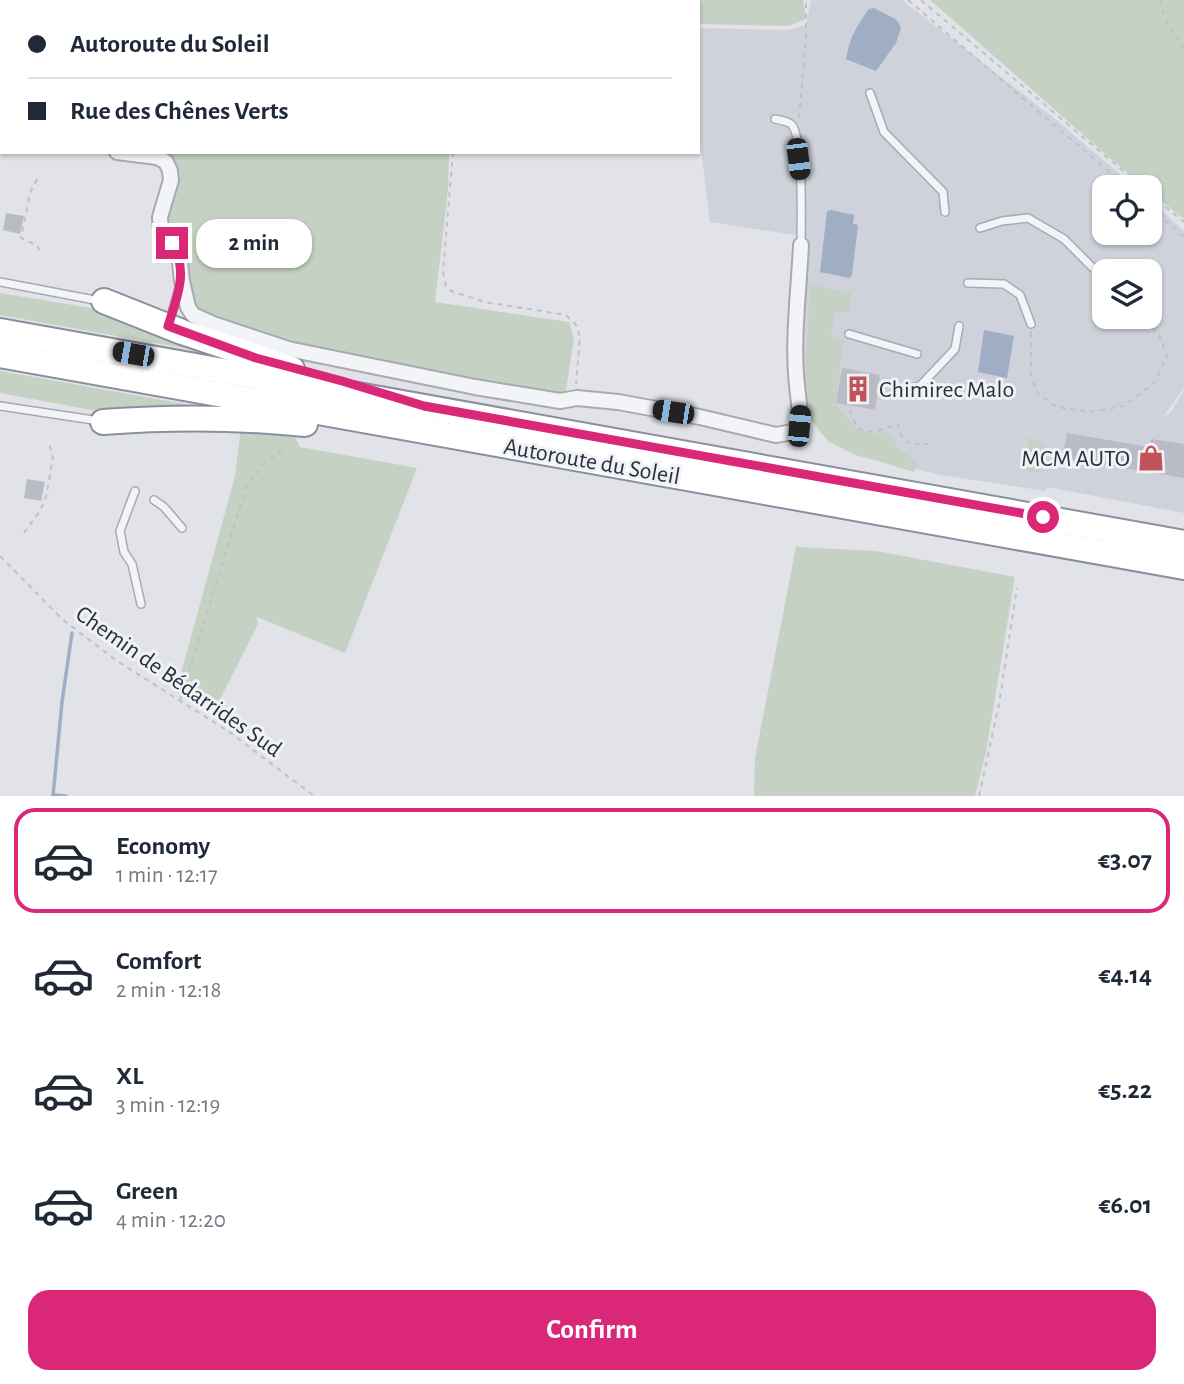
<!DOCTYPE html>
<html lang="en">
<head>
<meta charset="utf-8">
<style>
	:root { --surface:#fff; --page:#f2f2f3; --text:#1f2937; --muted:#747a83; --line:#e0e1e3; --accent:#db2777 }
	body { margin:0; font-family:"Alegreya Sans",sans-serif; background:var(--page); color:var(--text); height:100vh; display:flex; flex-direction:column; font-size:26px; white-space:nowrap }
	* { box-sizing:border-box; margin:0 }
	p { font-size:23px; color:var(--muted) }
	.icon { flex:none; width:38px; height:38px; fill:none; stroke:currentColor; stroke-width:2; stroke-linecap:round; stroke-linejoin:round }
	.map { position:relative; height:796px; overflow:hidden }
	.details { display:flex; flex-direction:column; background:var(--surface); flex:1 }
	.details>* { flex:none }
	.guide { position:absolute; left:0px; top:0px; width:700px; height:154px; box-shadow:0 2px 5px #0004; display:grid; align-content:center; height:154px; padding:0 28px; background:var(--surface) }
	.controls { position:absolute; left:1092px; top:175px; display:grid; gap:14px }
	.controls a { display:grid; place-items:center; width:70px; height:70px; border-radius:14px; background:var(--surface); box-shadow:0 2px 5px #0004; font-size:35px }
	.end { position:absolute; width:32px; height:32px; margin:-16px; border:9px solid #db2777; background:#fff; box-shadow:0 0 0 4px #fff }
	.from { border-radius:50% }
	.bubble { position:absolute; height:49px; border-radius:21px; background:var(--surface); box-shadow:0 2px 5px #0004; font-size:23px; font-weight:700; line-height:49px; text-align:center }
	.car { position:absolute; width:21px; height:42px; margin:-21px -10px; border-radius:9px; box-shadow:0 0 5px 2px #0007; background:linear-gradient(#222 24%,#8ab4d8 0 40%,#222 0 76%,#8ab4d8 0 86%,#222 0) }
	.guide b { display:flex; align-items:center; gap:24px; height:66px; font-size:26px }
	.guide b+b { border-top:2px solid var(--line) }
	.guide i { width:18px; height:18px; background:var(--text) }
	ul { padding:12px 0 0; list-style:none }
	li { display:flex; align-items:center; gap:21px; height:105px; margin:0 14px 10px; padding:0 14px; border:4px solid transparent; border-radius:21px }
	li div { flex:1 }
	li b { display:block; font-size:26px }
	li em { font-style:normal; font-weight:700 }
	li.active { border-color:var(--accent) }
	li>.icon { width:63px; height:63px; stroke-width:1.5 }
	.button { display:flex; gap:14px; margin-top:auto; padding:14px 28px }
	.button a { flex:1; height:80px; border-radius:21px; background:var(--accent); color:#fff; font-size:28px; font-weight:700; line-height:80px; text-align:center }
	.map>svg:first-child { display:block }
</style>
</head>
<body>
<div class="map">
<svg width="1184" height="796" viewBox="0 0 1184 796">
	<rect width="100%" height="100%" fill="#e1e3e8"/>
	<path fill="#cfd2da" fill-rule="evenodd" d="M 811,0 L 902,0 L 1055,119 L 1135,187 L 1104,187 L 1104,233 L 1150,233 L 1150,200 L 1184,231 L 1184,388 L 1164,416 L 1171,412 L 1184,390 L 1184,513 L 1047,487 L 1046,491 L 941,475 L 857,456 L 829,440 L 812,418 L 801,383 L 808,237 L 710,222 L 698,125 L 698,28 L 789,30 L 806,25 ZM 1104,271 L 1150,271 L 1150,317 L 1104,317 Z"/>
	<g fill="#c5d1c3">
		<path d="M 0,0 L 212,0 L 2,2 L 2,132 Z"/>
		<path d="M 609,0 L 803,0 L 806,19 L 788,26 L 698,24 L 698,2 Z"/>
		<path d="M 930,0 L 1184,0 L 1184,219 L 1150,192 L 1150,187 L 1144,187 C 1071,126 1002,62 930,0 Z"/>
		<path d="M 166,152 L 449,152 L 448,190 L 435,302 L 569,322 L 574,338 L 565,397 L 325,351 L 287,346 L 186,310 L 178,282 L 185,245 L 170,233 L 163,218 L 180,174 Z"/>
		<path d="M 810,285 L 851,293 L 849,312 L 835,312 L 831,336 L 844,341 L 835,404 C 853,424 857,438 888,432 L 900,450 L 917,461 L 914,472 L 849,452 L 828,441 L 810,419 L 805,385 Z"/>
		<path d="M 0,293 L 121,313 L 228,356 L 0,315 Z"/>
		<path d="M 0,371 L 224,411 L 97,411 L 0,393 Z"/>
		<path d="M 241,427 L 293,434 L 300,447 L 417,468 L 345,653 L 257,617 L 258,624 L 217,705 L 215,715 L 176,692 L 235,476 Z"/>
		<path d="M 1027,438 L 1044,443 L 1041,473 L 1026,471 L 1024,466 L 1029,441 L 1026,440 Z"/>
		<path d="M 796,547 L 876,551 L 1015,577 L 986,752 L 975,796 L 754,796 L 755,758 Z"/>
	</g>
	<g fill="#9fadc5">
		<path d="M 874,8 L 897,20 L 901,28 L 896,43 L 876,71 L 846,59 C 849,39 857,25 869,9 Z"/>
		<path d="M 831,210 L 854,215 L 853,224 L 858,225 L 852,275 L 849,278 L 820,272 L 827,211 Z"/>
		<path d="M 984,330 L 1014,336 L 1007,378 L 978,372 Z"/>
	</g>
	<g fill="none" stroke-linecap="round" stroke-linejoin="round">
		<g stroke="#9fadc5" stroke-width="3.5">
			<path d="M 53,795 L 66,796"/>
			<path d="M 53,796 L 62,702 L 72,633"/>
		</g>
	</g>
	<g fill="#b9bcc4">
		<path d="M 6,213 L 24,216 L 20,234 L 3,230 Z"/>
		<path d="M 842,368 L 880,375 L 875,410 L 836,403 Z"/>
		<path d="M 1067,433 L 1149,447 L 1151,439 L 1184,444 L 1184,478 L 1062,458 Z"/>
		<path d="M 27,479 L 45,482 L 41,501 L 24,498 Z"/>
	</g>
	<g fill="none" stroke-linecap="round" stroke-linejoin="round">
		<g stroke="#a7aab2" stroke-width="10">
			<g id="lane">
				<path d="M 56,0 L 56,2"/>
				<path d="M 0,51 L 2,50"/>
				<path d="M 0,60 L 2,61"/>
				<path d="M 0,75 L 2,76"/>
				<path d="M 870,93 L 884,132 L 943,192 L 945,212"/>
				<path d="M 775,119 C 779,120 787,121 791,124 C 804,135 801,225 801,245"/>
				<path d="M 0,125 L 2,118"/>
				<path d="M 980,228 L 1002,221 L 1028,218 L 1064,239 L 1093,268"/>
				<path d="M 0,282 L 100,301"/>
				<path d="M 968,283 L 1004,284 L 1020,295 L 1031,324"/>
				<path d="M 169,323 L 180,285"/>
				<path d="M 849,334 L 917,354"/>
				<path d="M 894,392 L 920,386 L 955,349 L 959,326"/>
				<path d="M 0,406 L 100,421"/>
				<path d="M 135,491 L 120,531 L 124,552 L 132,564 L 141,604"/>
				<path d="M 154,500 L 164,507 L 182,528"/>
			</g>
		</g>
		<g stroke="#a7aab2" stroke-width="18">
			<g id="street">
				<path d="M 0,138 L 2,139"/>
				<path d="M 117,152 L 157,157 L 166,162 L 170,171 L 171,180 L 160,217 L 161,231 L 179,254 L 182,281 L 188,307 L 193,315 L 213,324 L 288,349 L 475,387 L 560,401 L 577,398 L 618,402 L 700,417 L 776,435 L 793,432 C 804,419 798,401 797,385 C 792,343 799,288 801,245"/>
			</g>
		</g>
		<g stroke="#8a8f9d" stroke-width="28">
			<g id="highway">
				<path d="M 104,301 L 182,332 L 292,369"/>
				<path d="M 0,331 L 1184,543"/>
				<path d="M 0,355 L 1184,567"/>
				<path d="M 103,422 C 171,417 238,417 305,424"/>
			</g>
		</g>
		<g stroke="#bfc1c7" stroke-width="2" stroke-dasharray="5 5" stroke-linecap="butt">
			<path d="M 908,0 L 1127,187"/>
			<path d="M 921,0 L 1142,187"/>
			<path d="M 1160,0 C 1164,19 1171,33 1184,48"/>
			<path d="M 92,2 L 93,0"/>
			<path d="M 117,2 L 135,2"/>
			<path d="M 154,2 L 155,0"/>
			<path d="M 157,2 L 162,0"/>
			<path d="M 464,2 L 464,0"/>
			<path d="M 799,118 L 806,37 L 806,0"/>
			<path d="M 453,152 L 443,272 L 446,286 L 451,291 L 485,302 L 566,315 L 576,325 L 580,337 L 576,384"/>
			<path d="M 37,179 L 30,193 L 21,238 L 36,245 L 40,250"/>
			<path d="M 1150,194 L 1184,222"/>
			<path d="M 1150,207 L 1184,237"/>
			<path d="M 1031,332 L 1031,375 L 1037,393 L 1057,407 L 1090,412 L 1124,406 L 1155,382 L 1167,355 L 1159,335 L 1142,317"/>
			<path d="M 850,410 C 858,441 875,432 898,424 C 902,446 909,444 929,444"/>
			<path d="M 24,533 L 40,511 L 46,497 L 53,458 L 50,446 L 51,441"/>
			<path d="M 0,556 L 62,619 L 117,661 L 228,731 L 314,796"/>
			<path d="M 180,700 L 246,488 L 263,464 L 282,450"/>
			<path d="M 979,796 L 999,704 L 1017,588"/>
		</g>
		<use href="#lane" stroke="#f3f4f7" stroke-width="7"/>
		<use href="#street" stroke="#f3f4f7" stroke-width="14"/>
		<use href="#highway" stroke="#fff" stroke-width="24"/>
	</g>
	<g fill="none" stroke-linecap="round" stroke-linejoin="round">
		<path stroke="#db2777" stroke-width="9" d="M 172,243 C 189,270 177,298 168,326 L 256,358 L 342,381 L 424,406 L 1043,517"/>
	</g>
	<defs>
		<g id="building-bare" transform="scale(2.1)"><path d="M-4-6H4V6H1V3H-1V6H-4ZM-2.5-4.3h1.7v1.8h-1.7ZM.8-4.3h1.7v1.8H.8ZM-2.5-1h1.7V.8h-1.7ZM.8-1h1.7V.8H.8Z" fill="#c15257" stroke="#f0f2f6" stroke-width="2.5" paint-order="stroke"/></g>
		<g id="shop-bare" transform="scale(2.1)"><path d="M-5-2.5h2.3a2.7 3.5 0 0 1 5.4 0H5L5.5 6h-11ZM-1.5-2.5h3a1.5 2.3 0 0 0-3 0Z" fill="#c15257" stroke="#f0f2f6" stroke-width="2.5" paint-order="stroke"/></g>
	</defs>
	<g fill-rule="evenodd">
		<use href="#building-bare" x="858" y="389"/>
		<use href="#shop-bare" x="1151" y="458"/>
	</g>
	<g text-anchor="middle" stroke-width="6" stroke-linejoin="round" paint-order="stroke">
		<g font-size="24" fill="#2b303e" stroke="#f0f2f6" text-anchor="start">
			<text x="879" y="397">Chimirec Malo</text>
			<text x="1130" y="466" text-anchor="end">MCM AUTO</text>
		</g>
		<g font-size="24" fill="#2b303e" stroke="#f0f2f6">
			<text transform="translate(592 461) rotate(10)" y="8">Autoroute du Soleil</text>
			<text transform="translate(179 681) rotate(35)" y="8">Chemin de Bédarrides Sud</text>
		</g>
	</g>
</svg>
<div class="controls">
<a><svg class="icon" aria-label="locate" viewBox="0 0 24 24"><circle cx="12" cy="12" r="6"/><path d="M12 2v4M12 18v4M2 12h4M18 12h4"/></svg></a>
<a><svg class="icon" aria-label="layers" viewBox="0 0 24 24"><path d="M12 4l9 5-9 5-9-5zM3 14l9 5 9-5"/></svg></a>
</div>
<i class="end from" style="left:1043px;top:517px"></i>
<i class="end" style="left:172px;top:243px"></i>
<div class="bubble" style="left:196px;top:219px;width:116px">2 min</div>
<i class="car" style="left:798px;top:159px;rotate:173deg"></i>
<i class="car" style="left:133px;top:354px;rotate:280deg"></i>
<i class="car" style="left:673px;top:412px;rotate:279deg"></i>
<i class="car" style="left:799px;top:426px;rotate:5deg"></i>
<div class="guide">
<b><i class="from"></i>Autoroute du Soleil</b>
<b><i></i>Rue des Chênes Verts</b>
</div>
</div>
<section class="details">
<ul>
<li class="active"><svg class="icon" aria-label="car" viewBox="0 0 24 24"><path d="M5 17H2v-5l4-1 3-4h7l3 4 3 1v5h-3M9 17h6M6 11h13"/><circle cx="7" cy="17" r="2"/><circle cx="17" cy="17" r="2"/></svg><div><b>Economy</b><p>1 min · 12:17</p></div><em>€3.07</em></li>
<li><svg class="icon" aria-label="car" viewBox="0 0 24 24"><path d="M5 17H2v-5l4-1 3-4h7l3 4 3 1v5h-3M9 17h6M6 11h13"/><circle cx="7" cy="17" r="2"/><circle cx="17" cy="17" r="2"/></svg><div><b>Comfort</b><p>2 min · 12:18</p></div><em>€4.14</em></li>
<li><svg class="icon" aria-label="car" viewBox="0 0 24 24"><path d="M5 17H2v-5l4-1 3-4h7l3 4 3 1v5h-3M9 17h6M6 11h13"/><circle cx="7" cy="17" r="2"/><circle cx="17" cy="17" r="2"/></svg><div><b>XL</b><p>3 min · 12:19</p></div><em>€5.22</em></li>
<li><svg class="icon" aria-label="car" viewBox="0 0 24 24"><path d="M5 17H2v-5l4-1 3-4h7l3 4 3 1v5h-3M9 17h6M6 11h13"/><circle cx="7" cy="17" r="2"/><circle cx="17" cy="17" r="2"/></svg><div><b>Green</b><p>4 min · 12:20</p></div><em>€6.01</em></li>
</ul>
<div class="button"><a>Confirm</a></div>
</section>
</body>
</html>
